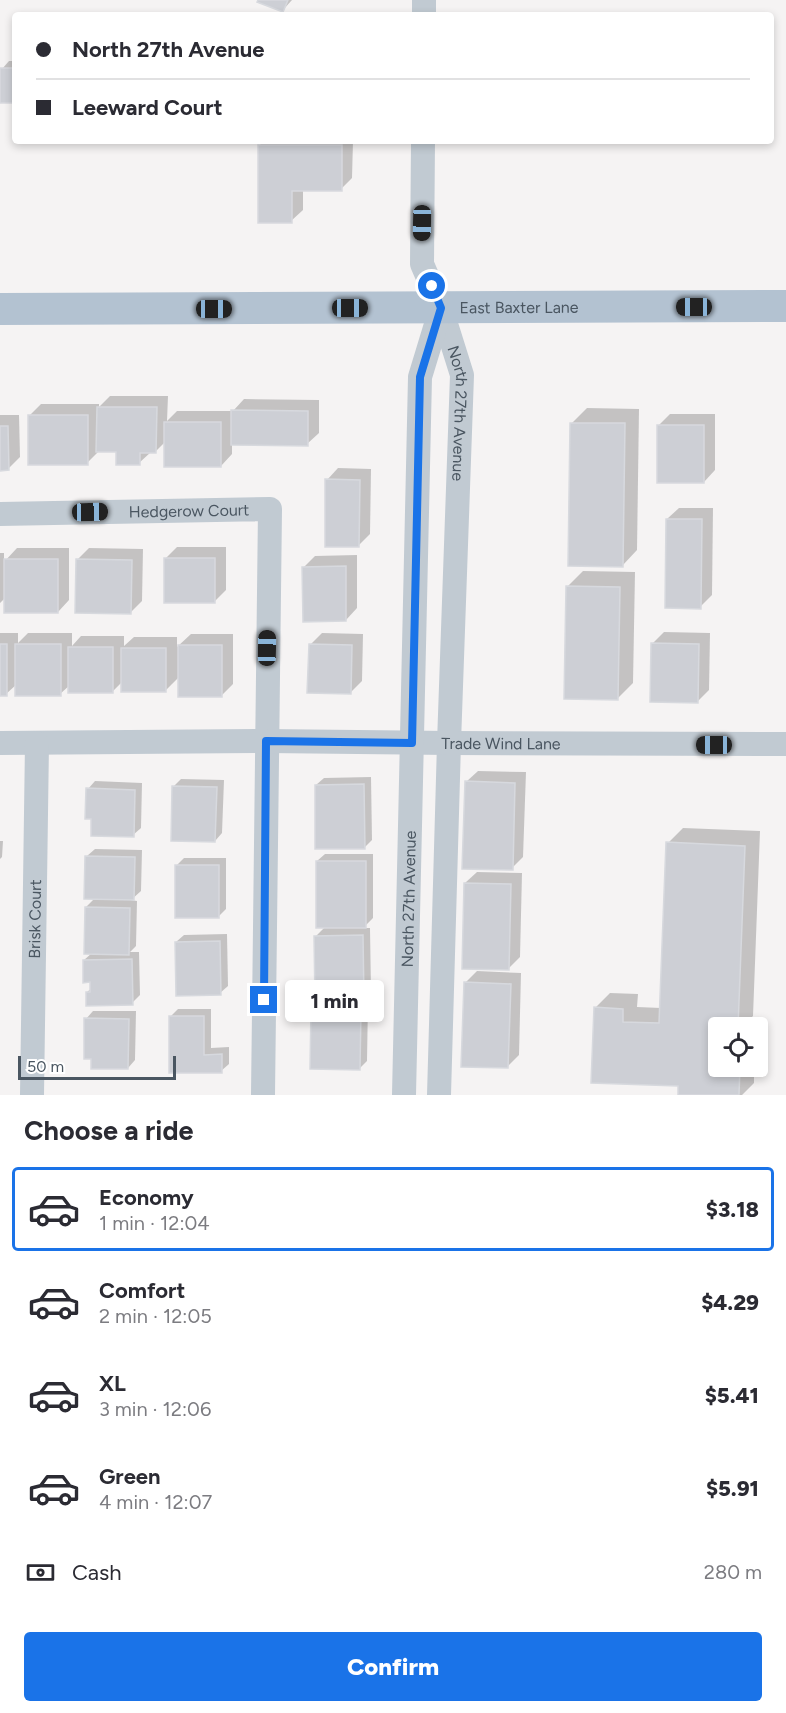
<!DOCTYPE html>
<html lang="en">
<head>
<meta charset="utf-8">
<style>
	:root { --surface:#fff; --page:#f7f7f7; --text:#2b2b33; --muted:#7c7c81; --line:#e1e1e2; --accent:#1a73e8 }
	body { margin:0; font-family:Figtree,sans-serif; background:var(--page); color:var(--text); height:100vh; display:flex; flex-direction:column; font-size:22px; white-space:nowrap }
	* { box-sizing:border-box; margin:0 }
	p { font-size:20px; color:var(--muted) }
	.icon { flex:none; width:33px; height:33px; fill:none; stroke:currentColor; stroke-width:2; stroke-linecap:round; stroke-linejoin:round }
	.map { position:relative; height:1095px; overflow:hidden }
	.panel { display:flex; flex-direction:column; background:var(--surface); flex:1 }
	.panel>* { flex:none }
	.hud { position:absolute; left:12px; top:12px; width:762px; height:132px; border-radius:6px; box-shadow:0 3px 9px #0003; display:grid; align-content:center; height:132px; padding:0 24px; background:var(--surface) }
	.tools { position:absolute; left:708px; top:1017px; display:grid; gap:12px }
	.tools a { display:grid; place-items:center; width:60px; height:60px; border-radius:6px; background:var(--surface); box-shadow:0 3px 9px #0003; font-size:30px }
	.scale { position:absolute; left:18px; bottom:15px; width:158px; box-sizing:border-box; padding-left:6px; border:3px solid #4a5661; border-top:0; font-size:16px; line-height:21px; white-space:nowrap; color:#4a5661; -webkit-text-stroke:4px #fff; paint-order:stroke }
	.end { position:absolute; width:27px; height:27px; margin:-14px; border:8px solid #1a73e8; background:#fff; box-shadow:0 0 0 3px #fff }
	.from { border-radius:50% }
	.bubble { position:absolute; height:42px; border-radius:6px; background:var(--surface); box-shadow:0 3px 9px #0003; font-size:20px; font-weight:800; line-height:42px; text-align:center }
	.car { position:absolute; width:18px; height:36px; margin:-18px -9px; border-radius:8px; box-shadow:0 0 4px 2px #0007; background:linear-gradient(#222 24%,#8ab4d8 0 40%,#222 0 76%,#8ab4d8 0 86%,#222 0) }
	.hud b { display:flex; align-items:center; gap:21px; height:57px; font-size:22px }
	.hud b+b { border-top:2px solid var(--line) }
	.hud i { width:15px; height:15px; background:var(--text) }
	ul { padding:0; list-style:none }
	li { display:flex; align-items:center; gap:18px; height:84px; margin:0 12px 9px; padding:0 12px; border:3px solid transparent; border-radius:6px }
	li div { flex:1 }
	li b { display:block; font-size:22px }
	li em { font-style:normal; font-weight:800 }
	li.selected { border-color:var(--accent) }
	li>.icon { width:54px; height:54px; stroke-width:1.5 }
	h2 { padding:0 24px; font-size:27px; line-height:72px }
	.pay { display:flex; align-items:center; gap:15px; height:66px; padding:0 24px; font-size:22px }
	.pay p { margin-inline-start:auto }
	.primary-button { display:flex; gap:12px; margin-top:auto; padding:12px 24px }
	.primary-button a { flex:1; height:69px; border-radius:6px; background:var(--accent); color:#fff; font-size:24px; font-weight:800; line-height:69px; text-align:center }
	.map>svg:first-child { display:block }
</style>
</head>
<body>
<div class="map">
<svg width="786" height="1095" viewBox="0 0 786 1095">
	<rect width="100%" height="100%" fill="#f5f3f3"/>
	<g fill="#0003">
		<path d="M 260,0 L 292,0 L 283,10 Z"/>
		<path d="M 9,61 L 15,61 L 15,101 L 2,69 Z"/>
		<path d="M 264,141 L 353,141 L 352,178 L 341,189 L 303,189 L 303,210 L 291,221 L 260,145 Z"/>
		<path d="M 110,396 L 168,396 L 167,421 L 177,411 L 233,411 L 244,399 L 319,400 L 319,433 L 307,444 L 232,444 L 232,454 L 221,466 L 165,442 L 155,452 L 151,452 L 139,463 L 117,451 L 99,451 L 87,463 L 30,415 L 41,404 L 99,404 L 99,407 Z"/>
		<path d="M 587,408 L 639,409 L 637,550 L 622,566 L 572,423 Z"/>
		<path d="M 670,414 L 715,414 L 715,470 L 704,482 L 659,425 Z"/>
		<path d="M 0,415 L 19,415 L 20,457 L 8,469 L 0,469 Z"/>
		<path d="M 338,468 L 371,469 L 370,534 L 358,546 L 327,480 Z"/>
		<path d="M 679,508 L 713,508 L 712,595 L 700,607 L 667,519 Z"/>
		<path d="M 177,547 L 226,547 L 226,590 L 215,601 L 165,559 Z"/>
		<path d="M 17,548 L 69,548 L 69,600 L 58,612 L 6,597 L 0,603 L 0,553 L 4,553 L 4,562 Z"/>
		<path d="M 89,548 L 143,549 L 142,601 L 131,612 L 77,560 Z"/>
		<path d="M 357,555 L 357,608 L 346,620 L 304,567 L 315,556 Z"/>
		<path d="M 583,571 L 635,572 L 633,683 L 618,698 L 567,587 Z"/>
		<path d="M 664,632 L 710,633 L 709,690 L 698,701 L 652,644 Z"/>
		<path d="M 0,633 L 18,633 L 18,643 L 28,633 L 72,633 L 72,646 L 81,636 L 124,636 L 124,646 L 134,637 L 177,637 L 177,647 L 191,634 L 233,634 L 233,684 L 221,696 L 179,677 L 166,690 L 123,681 L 113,691 L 70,685 L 60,694 L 17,684 L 6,694 L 0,694 Z"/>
		<path d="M 322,633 L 363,634 L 362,681 L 350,693 L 310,645 Z"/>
		<path d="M 478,771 L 526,772 L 523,857 L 512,868 L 466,782 Z"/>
		<path d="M 371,777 L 372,840 L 364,848 L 316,785 L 324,778 Z"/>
		<path d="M 181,779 L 224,780 L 222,833 L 215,841 L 173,787 Z"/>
		<path d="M 95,781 L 142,783 L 141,828 L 133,835 L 93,817 L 88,789 Z"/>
		<path d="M 683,828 L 760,831 L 753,1016 L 741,1028 L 718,1028 L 718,1066 L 754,1066 L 754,1083 L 742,1095 L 679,1095 L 680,1084 L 595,1008 L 610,993 L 638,994 L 637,1007 L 661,1008 L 668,843 Z"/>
		<path d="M 0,841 L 3,841 L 2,857 L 0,859 Z"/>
		<path d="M 95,849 L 142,850 L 141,891 L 131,900 L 137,901 L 136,946 L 130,952 L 139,952 L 140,995 L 132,1003 L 87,992 L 92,988 L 84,960 L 92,953 L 86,907 L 96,897 L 87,856 Z"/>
		<path d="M 325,854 L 373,854 L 373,918 L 363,928 L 370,928 L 371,991 L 364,999 L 355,999 L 355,1001 L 368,1002 L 367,1061 L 359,1069 L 313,1008 L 322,999 L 316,936 L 326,926 L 317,861 Z"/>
		<path d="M 184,858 L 226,858 L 226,909 L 219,916 L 176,866 Z"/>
		<path d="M 477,872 L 522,873 L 520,957 L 509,968 L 465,883 Z"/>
		<path d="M 227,934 L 228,986 L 220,993 L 176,942 L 184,935 Z"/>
		<path d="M 477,971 L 521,973 L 519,1055 L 507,1067 L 465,983 Z"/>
		<path d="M 178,1009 L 211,1009 L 211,1048 L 229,1047 L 229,1064 L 221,1071 L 171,1072 L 170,1017 Z"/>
		<path d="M 93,1011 L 136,1011 L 135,1060 L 128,1068 L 86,1019 Z"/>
	</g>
	<g fill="#cdcfd5" stroke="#d7d9de" stroke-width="1.5">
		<path d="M 258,0 L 288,0 L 283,12 L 257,2 Z"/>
		<rect x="0" y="68" width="15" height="35"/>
		<path d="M 258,145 L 342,145 L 342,191 L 292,191 L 292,223 L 258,223 Z"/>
		<path d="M 97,407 L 157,407 L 156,453 L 140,453 L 140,465 L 116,465 L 116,452 L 96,452 Z"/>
		<path d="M 231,410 L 308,411 L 308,446 L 231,445 Z"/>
		<rect x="28" y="415" width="60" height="50"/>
		<rect x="164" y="422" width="57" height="45"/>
		<path d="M 570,423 L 625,423 L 623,567 L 568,566 Z"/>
		<rect x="657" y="425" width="47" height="58"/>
		<path d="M 0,426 L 8,426 L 9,470 L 0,471 Z"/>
		<path d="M 325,479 L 360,480 L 359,547 L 325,547 Z"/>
		<path d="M 666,519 L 702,519 L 701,609 L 665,608 Z"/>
		<rect x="164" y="558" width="51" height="45"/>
		<rect x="4" y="559" width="54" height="54"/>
		<path d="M 76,559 L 132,560 L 131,614 L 75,613 Z"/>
		<path d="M 346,566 L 346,621 L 303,622 L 302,567 Z"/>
		<path d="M 566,586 L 620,587 L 618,700 L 564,699 Z"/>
		<path d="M 651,643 L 699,644 L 698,703 L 650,702 Z"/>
		<rect x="0" y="644" width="7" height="52"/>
		<rect x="15" y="644" width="46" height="52"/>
		<path d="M 309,644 L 352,645 L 351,694 L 307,693 Z"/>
		<rect x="178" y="645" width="44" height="52"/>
		<rect x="68" y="647" width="45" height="46"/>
		<rect x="121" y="648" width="45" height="44"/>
		<path d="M 465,781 L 515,783 L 513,870 L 462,869 Z"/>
		<path d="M 364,784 L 365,849 L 315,849 L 315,785 Z"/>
		<path d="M 172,786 L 217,787 L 215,842 L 171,841 Z"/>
		<path d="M 86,788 L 135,790 L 134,837 L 91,836 L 91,819 L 85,819 Z"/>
		<path d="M 666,842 L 745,846 L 738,1028 L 718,1028 L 718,1032 L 715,1032 L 714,1051 L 718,1051 L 718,1066 L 740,1066 L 739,1095 L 678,1095 L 678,1086 L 591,1083 L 594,1007 L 623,1009 L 623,1022 L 659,1023 Z"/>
		<path d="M 85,856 L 135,857 L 134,900 L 84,899 Z"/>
		<rect x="316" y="861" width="50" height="67"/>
		<rect x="175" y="865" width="44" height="53"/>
		<path d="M 464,883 L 511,884 L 509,970 L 462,969 Z"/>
		<path d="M 85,907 L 130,908 L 129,955 L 84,954 Z"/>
		<path d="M 363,935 L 364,1000 L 315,1001 L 314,936 Z"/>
		<path d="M 220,941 L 221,995 L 176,996 L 175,942 Z"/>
		<path d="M 132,959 L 133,1005 L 86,1006 L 86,992 L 90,992 L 90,982 L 83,983 L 83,960 Z"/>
		<path d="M 464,982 L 511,984 L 508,1068 L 461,1067 Z"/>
		<path d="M 311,1008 L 361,1009 L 360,1070 L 310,1069 Z"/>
		<path d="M 169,1016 L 204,1016 L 204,1055 L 222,1054 L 222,1073 L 169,1073 Z"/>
		<path d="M 84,1018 L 129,1019 L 128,1069 L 91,1069 L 91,1059 L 84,1059 Z"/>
	</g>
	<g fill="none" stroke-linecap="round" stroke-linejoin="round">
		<g stroke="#c1cad2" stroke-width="24">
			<path d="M 424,15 L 424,0"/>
			<path id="s1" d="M 423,141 L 422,264 L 441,308 L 462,375 L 449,743 L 439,1095"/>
			<path id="s2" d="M 0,514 L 270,509 L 263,1095"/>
			<path id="s3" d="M 0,743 L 266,741 L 449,743 L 786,744"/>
			<path id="s4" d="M 32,1095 L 37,743"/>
			<path id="s5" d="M 404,1095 L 420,377 L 441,308"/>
		</g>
		<path stroke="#b3c2d1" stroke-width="32" id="s6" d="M 0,309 L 786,306"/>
	</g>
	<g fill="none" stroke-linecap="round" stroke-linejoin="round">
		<path stroke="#1a73e8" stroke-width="8" d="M 264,1000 L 266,741 L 412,743 L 420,377 L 441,308 L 432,286"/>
	</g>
	<g text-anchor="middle" stroke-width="4.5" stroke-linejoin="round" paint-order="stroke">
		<g font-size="16" fill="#4a5661" stroke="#fff">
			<text dy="6" stroke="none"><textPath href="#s6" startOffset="519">East Baxter Lane</textPath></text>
			<text dy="6" stroke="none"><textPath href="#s1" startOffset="279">North 27th Avenue</textPath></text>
			<text dy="6" stroke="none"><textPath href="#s2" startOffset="189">Hedgerow Court</textPath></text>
			<text dy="6" stroke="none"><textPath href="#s3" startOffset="501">Trade Wind Lane</textPath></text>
			<text dy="6" stroke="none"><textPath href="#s5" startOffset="196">North 27th Avenue</textPath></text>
			<text dy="6" stroke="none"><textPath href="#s4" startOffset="176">Brisk Court</textPath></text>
		</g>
	</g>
</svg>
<div class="tools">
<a><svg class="icon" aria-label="locate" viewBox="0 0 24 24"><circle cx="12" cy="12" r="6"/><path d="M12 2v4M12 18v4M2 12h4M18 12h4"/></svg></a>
</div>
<div class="scale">50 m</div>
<i class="end from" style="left:432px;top:286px"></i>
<i class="end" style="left:264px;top:1000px"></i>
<div class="bubble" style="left:285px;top:980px;width:99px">1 min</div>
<i class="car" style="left:422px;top:223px;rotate:181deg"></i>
<i class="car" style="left:694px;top:307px;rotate:270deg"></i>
<i class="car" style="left:350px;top:308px;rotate:90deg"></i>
<i class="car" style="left:214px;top:309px;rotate:90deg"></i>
<i class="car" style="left:90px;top:512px;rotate:89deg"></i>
<i class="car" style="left:267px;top:648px;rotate:1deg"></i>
<i class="car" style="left:714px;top:745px;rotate:270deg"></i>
<div class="hud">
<b><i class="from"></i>North 27th Avenue</b>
<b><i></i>Leeward Court</b>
</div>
</div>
<section class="panel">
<h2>Choose a ride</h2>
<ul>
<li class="selected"><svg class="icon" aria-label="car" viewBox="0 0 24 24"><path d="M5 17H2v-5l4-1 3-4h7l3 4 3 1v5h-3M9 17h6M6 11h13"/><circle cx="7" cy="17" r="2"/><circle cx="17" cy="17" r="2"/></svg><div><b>Economy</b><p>1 min · 12:04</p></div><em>$3.18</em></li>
<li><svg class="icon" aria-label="car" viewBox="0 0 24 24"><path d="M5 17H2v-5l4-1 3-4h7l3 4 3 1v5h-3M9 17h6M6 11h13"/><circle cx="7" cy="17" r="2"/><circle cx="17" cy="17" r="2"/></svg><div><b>Comfort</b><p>2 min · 12:05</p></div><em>$4.29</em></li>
<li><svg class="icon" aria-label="car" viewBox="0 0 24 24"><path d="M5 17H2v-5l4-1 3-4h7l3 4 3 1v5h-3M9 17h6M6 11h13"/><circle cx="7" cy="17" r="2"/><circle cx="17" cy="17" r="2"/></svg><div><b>XL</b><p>3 min · 12:06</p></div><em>$5.41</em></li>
<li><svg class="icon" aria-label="car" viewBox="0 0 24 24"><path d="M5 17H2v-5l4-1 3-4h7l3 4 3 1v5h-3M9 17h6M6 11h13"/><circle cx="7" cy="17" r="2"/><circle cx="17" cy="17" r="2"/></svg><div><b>Green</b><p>4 min · 12:07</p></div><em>$5.91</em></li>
</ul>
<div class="pay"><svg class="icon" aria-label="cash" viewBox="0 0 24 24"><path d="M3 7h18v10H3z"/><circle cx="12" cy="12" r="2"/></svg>Cash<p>280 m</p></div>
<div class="primary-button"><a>Confirm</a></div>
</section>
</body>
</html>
